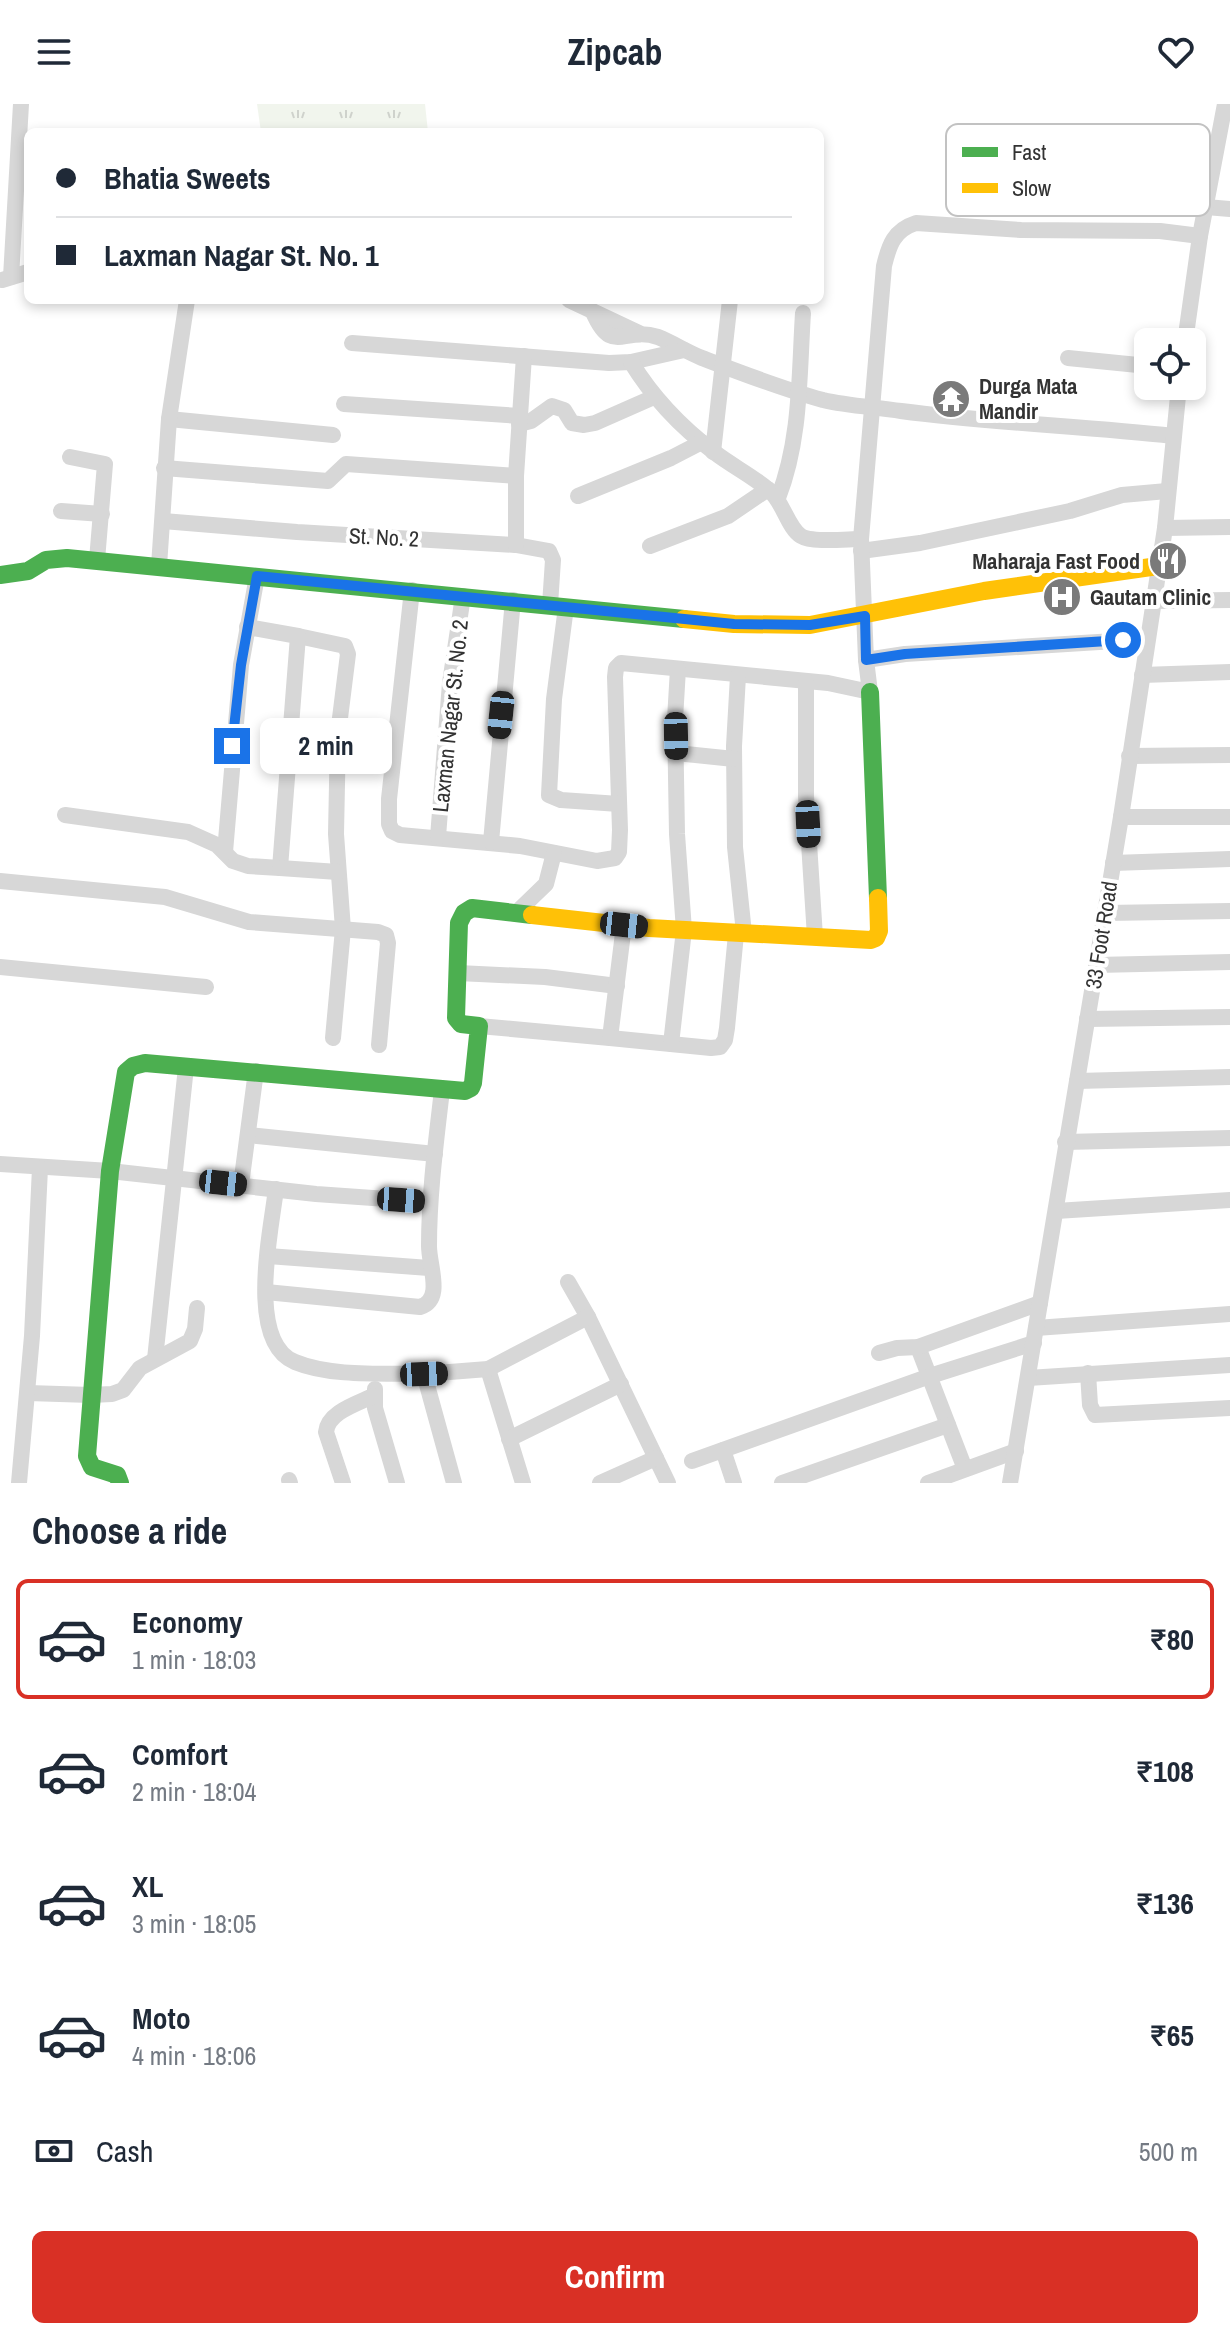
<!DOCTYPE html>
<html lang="en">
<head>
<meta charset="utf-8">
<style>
	:root { --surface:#fff; --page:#f6f6f7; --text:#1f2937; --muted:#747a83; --line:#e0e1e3; --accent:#d93025 }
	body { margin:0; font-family:"Archivo Narrow",sans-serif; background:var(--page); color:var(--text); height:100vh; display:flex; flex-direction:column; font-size:30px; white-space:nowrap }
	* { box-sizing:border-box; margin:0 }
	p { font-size:26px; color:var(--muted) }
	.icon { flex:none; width:44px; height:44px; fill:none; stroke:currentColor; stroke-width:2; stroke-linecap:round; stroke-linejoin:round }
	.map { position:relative; height:1379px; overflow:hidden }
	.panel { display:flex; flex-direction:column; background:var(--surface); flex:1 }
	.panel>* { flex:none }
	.top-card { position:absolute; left:24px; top:24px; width:800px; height:176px; border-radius:12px; box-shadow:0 4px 12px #0003; display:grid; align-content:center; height:176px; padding:0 32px; background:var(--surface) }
	.controls { position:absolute; left:1134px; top:224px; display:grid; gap:16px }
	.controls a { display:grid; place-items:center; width:72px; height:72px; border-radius:12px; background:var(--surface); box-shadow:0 4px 12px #0003; font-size:40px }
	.end { position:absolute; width:36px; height:36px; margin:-18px; border:10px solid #1a73e8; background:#fff; box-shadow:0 0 0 4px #fff }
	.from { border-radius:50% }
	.bubble { position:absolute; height:56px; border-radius:12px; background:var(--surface); box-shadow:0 4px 12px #0003; font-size:26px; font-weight:700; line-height:56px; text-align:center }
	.car { position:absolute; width:24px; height:48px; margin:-24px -12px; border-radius:10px; box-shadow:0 0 6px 2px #0007; background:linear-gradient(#222 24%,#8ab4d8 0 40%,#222 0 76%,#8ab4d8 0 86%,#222 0) }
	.top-card b { display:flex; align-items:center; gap:28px; height:76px; font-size:30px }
	.top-card b+b { border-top:2px solid var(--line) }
	.top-card i { width:20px; height:20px; background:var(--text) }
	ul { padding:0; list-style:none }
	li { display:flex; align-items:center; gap:24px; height:120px; margin:0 16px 12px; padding:0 16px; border:4px solid transparent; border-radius:12px }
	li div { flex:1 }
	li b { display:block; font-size:30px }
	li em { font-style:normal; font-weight:700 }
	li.active { border-color:var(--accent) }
	li>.icon { width:72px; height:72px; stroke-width:1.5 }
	h2 { padding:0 32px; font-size:36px; line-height:96px }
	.pay { display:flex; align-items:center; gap:20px; height:88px; padding:0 32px; font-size:30px }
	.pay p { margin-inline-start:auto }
	.button { display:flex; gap:16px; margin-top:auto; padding:16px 32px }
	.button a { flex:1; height:92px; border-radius:12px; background:var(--accent); color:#fff; font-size:32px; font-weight:700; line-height:92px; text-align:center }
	header { display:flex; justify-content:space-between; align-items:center; height:104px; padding:0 32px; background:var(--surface); font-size:36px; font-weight:700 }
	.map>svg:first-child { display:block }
</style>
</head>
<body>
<header><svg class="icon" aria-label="menu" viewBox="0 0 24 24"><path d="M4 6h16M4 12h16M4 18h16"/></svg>Zipcab<svg class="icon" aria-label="heart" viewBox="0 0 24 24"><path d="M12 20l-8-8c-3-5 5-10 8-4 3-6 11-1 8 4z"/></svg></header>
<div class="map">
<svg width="1230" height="1379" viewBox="0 0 1230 1379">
	<defs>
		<pattern id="grass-tufts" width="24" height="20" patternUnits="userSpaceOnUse" patternTransform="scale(2)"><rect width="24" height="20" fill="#f1f5ed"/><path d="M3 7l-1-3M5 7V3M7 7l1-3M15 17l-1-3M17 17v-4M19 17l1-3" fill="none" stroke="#cfd2cc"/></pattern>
	</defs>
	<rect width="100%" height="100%" fill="#fff"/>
	<path fill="url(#grass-tufts)" d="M 257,0 L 425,0 L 428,28 L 261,28 Z"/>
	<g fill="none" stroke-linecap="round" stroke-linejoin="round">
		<g stroke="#d7d7d7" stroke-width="16">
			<path d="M 1206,103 L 1230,105"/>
			<path d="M 11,173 L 21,0"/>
			<path d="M 2,176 L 28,168"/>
			<path d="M 569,196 L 639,229"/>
			<path d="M 593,208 C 612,252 623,222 658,233 C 673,239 687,248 702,254 C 741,269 782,285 823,296 C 848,302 875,303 901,307 C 991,319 1083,322 1173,332"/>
			<path d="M 1185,238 L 1200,132 L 1225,0"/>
			<path d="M 352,239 L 609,259 L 631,258 L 684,246"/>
			<path d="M 1068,254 L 1148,262"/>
			<path d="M 631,258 C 653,294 681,323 714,348 C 732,362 753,372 770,387 C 783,398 788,424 801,432 C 812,439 847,435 861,435"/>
			<path d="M 344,300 L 520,312"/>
			<path d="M 169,315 L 333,331"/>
			<path d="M 519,320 L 531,317 L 552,302 L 564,306 L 572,319 L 584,321 L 595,319 L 654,293"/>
			<path d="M 713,348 L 730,196"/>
			<path d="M 70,353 L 105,360 L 97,456"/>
			<path d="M 164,364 L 328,377 L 346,360 L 516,372"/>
			<path d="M 578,392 L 671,354 L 702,338"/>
			<path d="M 778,394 C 801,336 799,271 803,209"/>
			<path d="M 61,407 L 102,410"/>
			<path d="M 163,417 L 297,428 L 516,441 L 549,447 L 553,456 L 550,501"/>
			<path d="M 1165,424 L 1230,423"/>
			<path d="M 516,441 L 516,372 L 524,252"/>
			<path d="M 650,442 L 728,412 L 768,385"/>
			<path d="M 861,447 L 920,439 L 1070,407 L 1122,391 L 1167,387"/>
			<path d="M 159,462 L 169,315 L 187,196"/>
			<path d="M 412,486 L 389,695 L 389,720 L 392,727 L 400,731 L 520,742 L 597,757 L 615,754 L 619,748 L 620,726 L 615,573 L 616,564 L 621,559 L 828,579 L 870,588 L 866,556"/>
			<path d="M 1153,497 L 1230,496"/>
			<path d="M 566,503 L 554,595 L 549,691 L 561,696 L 619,700"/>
			<path d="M 298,532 L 345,542 L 348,550 L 338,630 L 336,730 L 343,825 L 333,934"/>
			<path d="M 1147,535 L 905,550 L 866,556 L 861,435 L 884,162 C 889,141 894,126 916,119 L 1021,126 L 1160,127 L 1200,132"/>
			<path d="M 1142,571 L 1230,568"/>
			<path d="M 738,572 L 734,642 L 735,743 L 744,829"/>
			<path d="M 806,578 L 806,692 L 815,833"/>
			<path d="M 676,649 L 734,655"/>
			<path d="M 1129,652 L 1230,651"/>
			<path d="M 65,711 L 188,728 L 217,741 L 233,757 L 248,762 L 280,764 L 298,532 L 247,523"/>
			<path d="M 1121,713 L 1230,713"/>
			<path d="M 438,733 L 450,579 L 463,492"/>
			<path d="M 491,738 L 513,496"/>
			<path d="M 225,748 L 241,561 L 257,472"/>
			<path d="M 1113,759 L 1230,755"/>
			<path d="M 280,764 L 338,768"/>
			<path d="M 0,777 L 165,793 L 249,818 L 378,828 L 386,831 L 388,839 L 379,941"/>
			<path d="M 516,809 L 546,780 L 554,749"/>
			<path d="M 1106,809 L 1230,807"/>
			<path d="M 1096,861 L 1230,858"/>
			<path d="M 0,863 L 206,883"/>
			<path d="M 458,869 L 545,873 L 617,882"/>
			<path d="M 1087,915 L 1230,913"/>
			<path d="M 479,922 L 610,934 L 624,821"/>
			<path d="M 610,934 L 711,944 L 720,943 L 725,936 L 727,924 L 736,830"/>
			<path d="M 671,940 L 684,826 L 677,730 L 675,615 L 678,565"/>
			<path d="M 1077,977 L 1230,973"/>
			<path d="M 248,1031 L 435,1050"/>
			<path d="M 1065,1038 L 1230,1034"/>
			<path d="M 0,1060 L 110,1067 L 316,1090 L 430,1098"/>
			<path d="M 241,1081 L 256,967"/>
			<path d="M 276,1085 C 271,1127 246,1238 295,1258 C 331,1273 385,1269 424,1270 L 454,1379"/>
			<path d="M 1056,1107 L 1230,1096"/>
			<path d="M 268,1152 L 429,1164"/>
			<path d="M 568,1178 L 588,1213 L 668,1379"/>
			<path d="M 266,1188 L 420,1203 C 444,1196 429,1162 429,1142 C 429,1090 436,1038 442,986"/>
			<path d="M 1036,1224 L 1230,1210"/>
			<path d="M 918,1243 L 965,1365"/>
			<path d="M 879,1249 L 897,1244 L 918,1243 L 1040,1199"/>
			<path d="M 155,1255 L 186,963"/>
			<path d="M 488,1265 L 523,1379"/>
			<path d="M 1088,1269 L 1090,1301 L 1095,1311 L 1230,1304"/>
			<path d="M 424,1270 L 488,1265 L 588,1213"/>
			<path d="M 1028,1274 L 1230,1261"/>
			<path d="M 375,1285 L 375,1304 L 397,1379"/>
			<path d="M 28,1289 L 91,1291 L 112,1290 L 123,1286 L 140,1264 L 190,1237 L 195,1225 L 197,1204"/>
			<path d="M 509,1335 L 621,1280"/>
			<path d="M 723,1346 L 734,1379"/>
			<path d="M 692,1357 L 930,1272 L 1034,1239"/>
			<path d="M 289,1376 L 290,1379"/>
			<path d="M 19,1379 L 32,1232 L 40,1064"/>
			<path d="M 343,1379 L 326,1328 C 328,1308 357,1300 373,1292"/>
			<path d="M 600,1379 L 656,1354"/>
			<path d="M 782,1379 L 948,1321"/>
			<path d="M 928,1379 L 1016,1347"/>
			<path d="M 1010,1379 L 1121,713 L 1165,424 L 1179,282"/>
		</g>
		<g stroke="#4caf50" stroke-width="18">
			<path d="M 0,471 L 28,467 L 46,456 L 67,454 L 684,515"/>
			<path d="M 870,588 L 878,794"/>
			<path d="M 120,1379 L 117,1371 L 92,1363 L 87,1352 L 110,1067 L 126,968 L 133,962 L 145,959 L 465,987 L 471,984 L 473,979 L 479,922 L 461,920 L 456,914 L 459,819 L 464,809 L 472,804 L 532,811"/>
		</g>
		<g stroke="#ffc107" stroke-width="18">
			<path d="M 684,515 L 734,520 L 810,521 L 984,487 L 1158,462"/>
			<path d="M 532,811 L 649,824 L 871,836 L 876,834 L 879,827 L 878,794"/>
		</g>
	</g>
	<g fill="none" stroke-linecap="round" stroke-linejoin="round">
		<path stroke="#1a73e8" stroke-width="10" d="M 232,642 L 241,561 L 257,472 L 734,520 L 810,521 L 865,512 L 866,556 L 905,550 L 1123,536"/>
	</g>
	<defs>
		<g id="temple-disc" transform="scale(2)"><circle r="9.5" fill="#7a7a7a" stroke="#fff"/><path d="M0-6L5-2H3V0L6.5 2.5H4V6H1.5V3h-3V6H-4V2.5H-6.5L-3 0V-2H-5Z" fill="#fff"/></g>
		<g id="restaurant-disc" transform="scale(2)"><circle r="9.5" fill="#7a7a7a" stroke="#fff"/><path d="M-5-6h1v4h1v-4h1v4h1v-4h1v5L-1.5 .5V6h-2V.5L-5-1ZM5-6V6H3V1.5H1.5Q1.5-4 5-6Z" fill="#fff"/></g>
		<g id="hospital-disc" transform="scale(2)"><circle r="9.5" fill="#7a7a7a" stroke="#fff"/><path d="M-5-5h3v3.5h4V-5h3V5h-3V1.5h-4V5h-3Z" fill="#fff"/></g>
	</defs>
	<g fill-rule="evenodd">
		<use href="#temple-disc" x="951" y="295"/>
		<use href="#restaurant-disc" x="1168" y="457"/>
		<use href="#hospital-disc" x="1062" y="493"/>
	</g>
	<g text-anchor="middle" stroke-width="8" stroke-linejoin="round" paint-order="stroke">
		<g font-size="22" font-weight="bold" fill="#333" stroke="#fff" text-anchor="start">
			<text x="979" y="290">Durga Mata<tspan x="979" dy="25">Mandir</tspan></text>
			<text x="1140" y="465" text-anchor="end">Maharaja Fast Food</text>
			<text x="1090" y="501">Gautam Clinic</text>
		</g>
		<g font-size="22" fill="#333" stroke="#fff">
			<text transform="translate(384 433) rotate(3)" y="8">St. No. 2</text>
			<text transform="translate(450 612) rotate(-84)" y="8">Laxman Nagar St. No. 2</text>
			<text transform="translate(1101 831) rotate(-81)" y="8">33 Foot Road</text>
		</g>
	</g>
	<rect x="946" y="20" width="264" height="92" rx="12" fill="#fff" stroke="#c2c2c2" stroke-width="2"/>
	<rect x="962" y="43" width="36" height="10" fill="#4caf50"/>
	<rect x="962" y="79" width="36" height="10" fill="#ffc107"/>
	<g font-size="22" fill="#333">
		<text x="1012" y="56">Fast</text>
		<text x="1012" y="92">Slow</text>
	</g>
</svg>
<div class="controls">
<a><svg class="icon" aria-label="locate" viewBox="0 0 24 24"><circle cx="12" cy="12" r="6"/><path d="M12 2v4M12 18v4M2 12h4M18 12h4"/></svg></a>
</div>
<i class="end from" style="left:1123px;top:536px"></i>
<i class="end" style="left:232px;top:642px"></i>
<div class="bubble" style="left:260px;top:614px;width:132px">2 min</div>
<i class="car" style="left:501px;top:611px;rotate:186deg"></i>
<i class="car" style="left:676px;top:632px;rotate:179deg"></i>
<i class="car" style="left:808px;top:720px;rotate:177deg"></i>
<i class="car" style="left:624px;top:821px;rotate:96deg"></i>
<i class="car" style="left:223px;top:1079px;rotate:96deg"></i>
<i class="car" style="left:401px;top:1096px;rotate:94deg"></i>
<i class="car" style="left:424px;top:1270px;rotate:88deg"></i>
<div class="top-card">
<b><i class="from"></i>Bhatia Sweets</b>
<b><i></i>Laxman Nagar St. No. 1</b>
</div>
</div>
<section class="panel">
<h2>Choose a ride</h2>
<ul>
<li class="active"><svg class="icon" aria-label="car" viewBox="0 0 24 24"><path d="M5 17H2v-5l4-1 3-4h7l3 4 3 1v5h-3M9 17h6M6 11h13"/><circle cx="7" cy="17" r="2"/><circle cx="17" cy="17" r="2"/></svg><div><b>Economy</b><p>1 min · 18:03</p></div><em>₹80</em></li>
<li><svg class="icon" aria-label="car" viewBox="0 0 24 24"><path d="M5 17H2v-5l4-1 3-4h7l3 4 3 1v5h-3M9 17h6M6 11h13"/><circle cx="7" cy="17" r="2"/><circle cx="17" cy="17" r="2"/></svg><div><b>Comfort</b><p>2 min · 18:04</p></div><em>₹108</em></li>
<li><svg class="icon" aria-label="car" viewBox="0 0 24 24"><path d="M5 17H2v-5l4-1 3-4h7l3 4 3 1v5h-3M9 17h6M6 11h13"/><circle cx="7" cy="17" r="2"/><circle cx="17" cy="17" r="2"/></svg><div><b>XL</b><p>3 min · 18:05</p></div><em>₹136</em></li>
<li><svg class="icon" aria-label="car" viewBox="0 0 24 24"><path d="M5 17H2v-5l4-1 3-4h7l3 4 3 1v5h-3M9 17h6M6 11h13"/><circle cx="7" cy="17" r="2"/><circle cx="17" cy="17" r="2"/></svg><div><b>Moto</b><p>4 min · 18:06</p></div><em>₹65</em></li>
</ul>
<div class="pay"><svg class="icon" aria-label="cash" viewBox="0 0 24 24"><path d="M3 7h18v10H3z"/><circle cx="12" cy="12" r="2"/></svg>Cash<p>500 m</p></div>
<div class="button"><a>Confirm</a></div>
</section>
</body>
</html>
